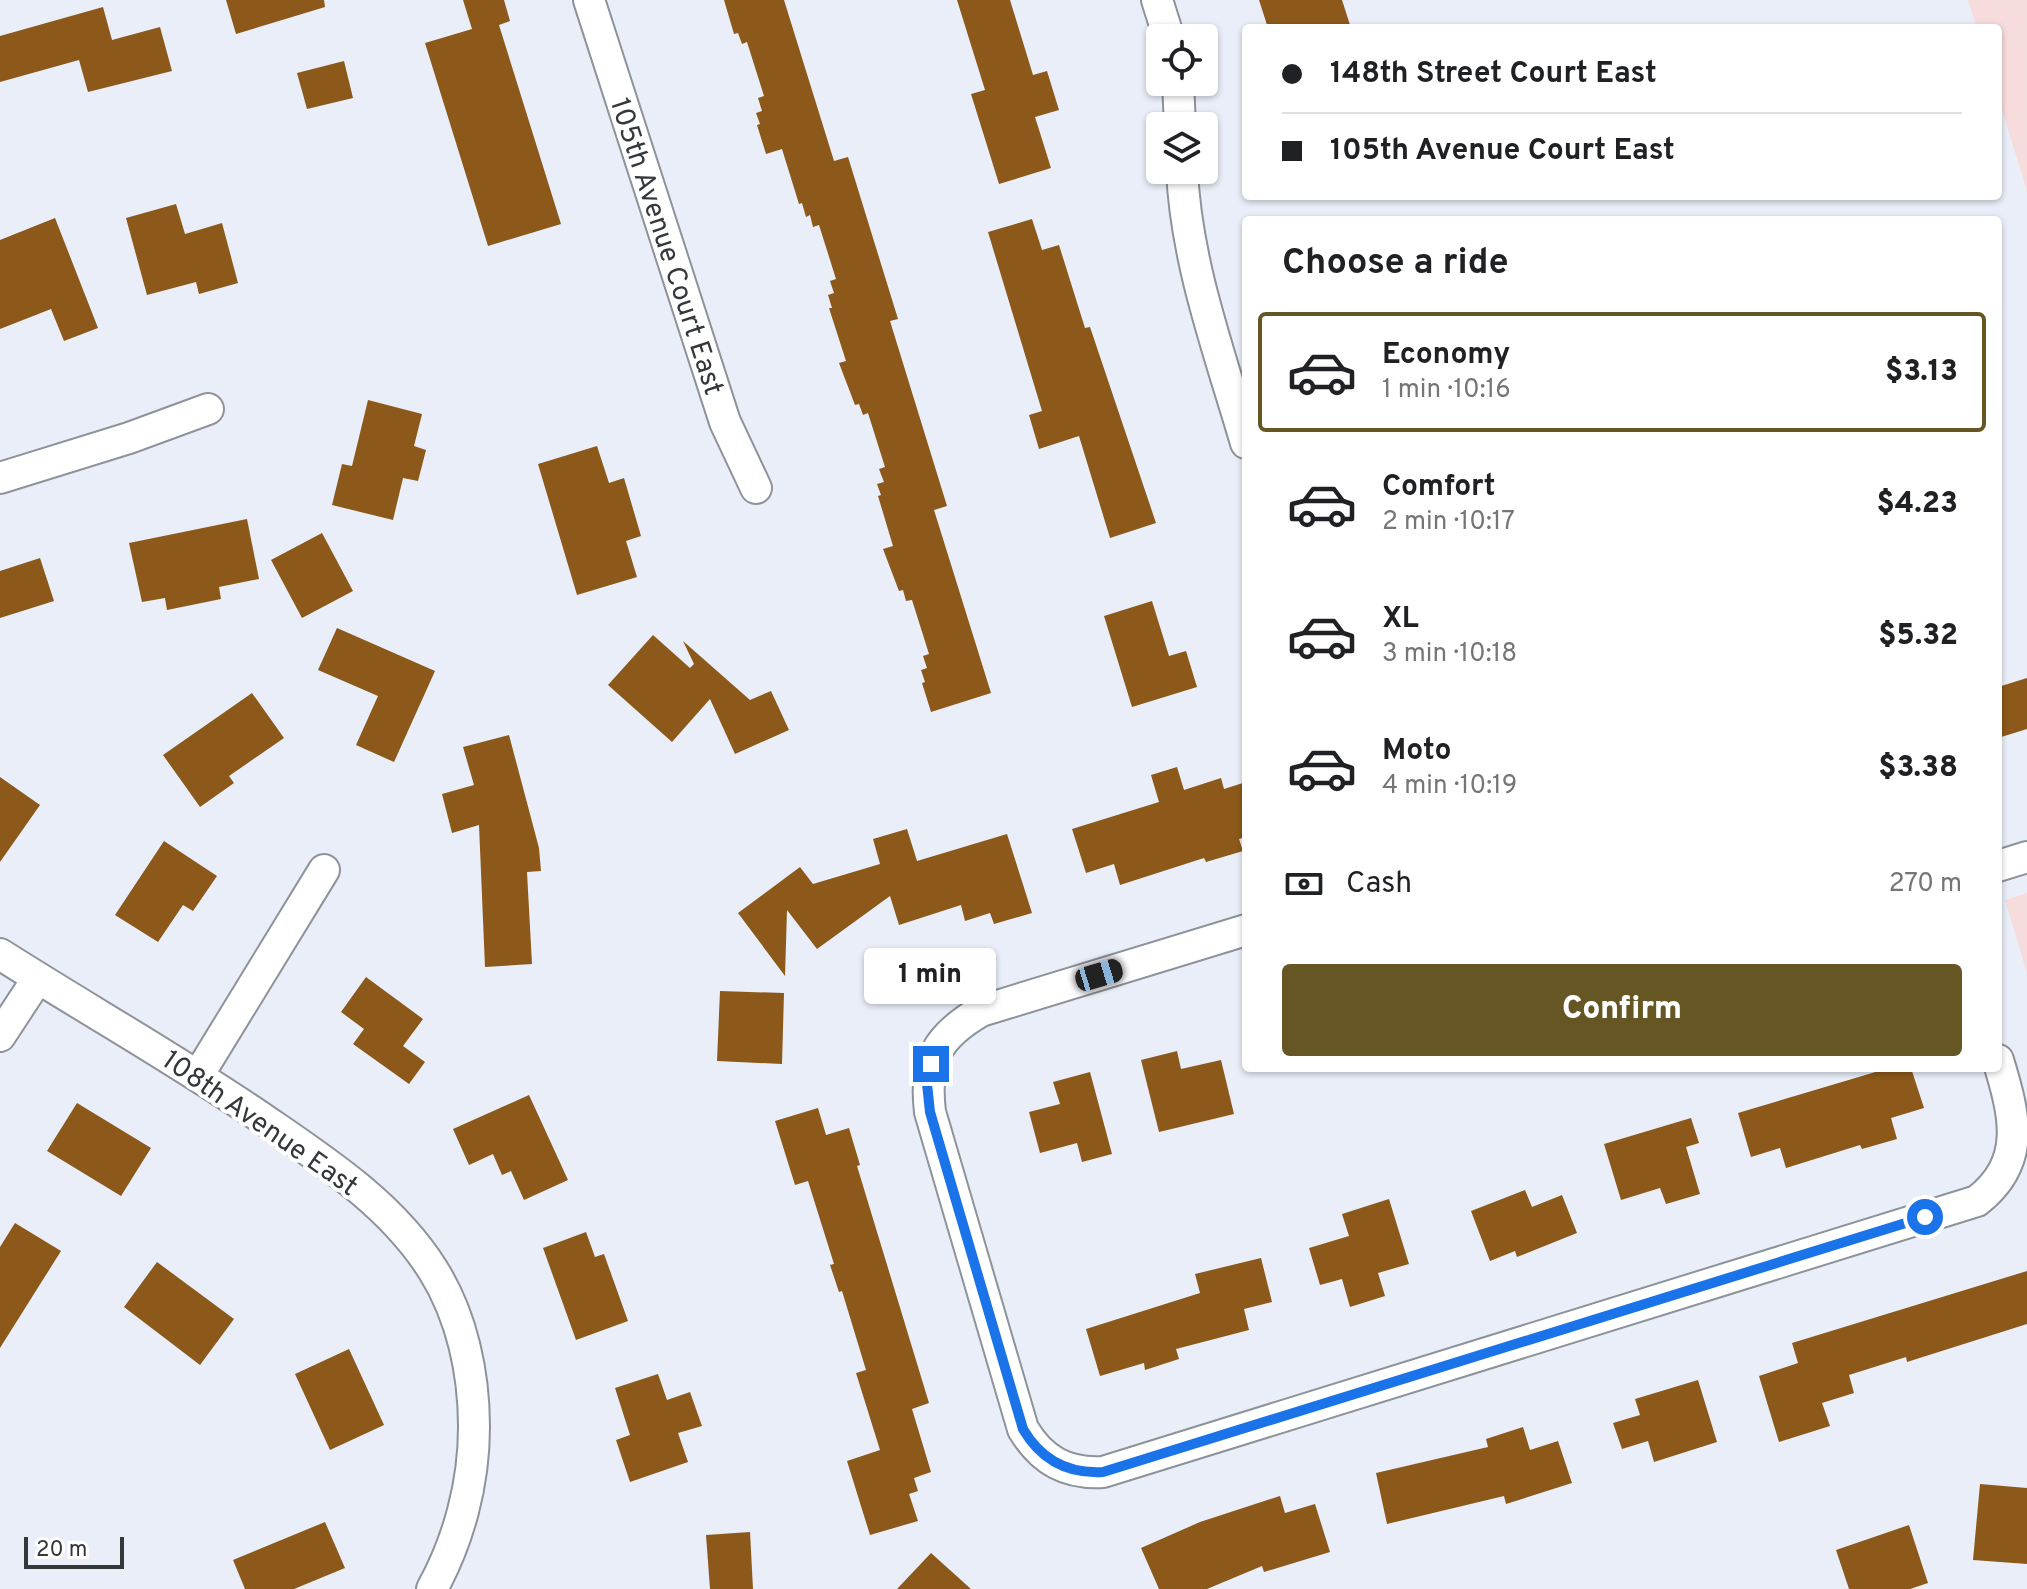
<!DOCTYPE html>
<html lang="en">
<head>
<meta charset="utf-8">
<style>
	:root { --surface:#fff; --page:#f6f6f6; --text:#202124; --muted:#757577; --line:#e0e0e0; --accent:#665623 }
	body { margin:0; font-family:Overpass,sans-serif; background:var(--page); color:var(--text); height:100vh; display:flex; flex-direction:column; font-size:30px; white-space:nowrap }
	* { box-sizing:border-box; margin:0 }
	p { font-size:26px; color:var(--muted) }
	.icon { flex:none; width:44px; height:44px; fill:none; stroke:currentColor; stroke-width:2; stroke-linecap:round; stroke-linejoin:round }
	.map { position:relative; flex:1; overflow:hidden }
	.panel { position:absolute; left:1242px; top:216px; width:760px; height:856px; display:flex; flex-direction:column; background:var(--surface); border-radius:8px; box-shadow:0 2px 6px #0004 }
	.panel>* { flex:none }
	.hud { position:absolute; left:1242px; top:24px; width:760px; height:176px; border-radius:8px; box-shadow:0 2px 6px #0004; display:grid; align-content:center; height:176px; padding:0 40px; background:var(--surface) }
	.fabs { position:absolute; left:1146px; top:24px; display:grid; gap:16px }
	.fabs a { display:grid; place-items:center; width:72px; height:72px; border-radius:8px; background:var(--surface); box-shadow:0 2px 6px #0004; font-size:40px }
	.scale { position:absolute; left:24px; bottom:20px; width:100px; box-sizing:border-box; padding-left:8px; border:4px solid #35383b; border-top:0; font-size:22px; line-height:28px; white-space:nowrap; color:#35383b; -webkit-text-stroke:6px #fff; paint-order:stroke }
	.end { position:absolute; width:36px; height:36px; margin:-18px; border:10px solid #1a73e8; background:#fff; box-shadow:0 0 0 4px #fff }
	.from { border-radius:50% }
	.bubble { position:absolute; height:56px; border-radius:8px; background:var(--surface); box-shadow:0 2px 6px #0004; font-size:26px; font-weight:800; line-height:56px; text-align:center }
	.car { position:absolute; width:24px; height:48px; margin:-24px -12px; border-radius:10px; box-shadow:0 0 6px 2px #0007; background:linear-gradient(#222 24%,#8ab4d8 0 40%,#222 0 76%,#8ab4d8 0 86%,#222 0) }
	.hud b { display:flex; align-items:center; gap:28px; height:76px; font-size:30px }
	.hud b+b { border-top:2px solid var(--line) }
	.hud i { width:20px; height:20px; background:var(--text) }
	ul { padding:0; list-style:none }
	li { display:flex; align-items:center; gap:24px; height:120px; margin:0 16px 12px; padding:0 24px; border:4px solid transparent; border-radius:8px }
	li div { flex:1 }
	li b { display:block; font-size:30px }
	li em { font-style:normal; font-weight:800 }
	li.selected { border-color:var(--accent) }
	li>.icon { width:72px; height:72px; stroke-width:1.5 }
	h2 { padding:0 40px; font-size:36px; line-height:96px }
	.pay { display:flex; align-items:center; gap:20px; height:88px; padding:0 40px; font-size:30px }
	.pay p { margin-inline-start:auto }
	.action { display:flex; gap:16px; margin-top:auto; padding:16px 40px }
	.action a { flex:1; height:92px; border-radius:8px; background:var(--accent); color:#fff; font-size:32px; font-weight:800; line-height:92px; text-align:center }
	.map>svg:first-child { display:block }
</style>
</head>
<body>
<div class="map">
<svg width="2027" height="1589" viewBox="0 0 2027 1589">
	<rect width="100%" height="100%" fill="#e9eef8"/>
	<g fill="#f7dcde">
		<path d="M 1968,0 L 2027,0 L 2027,191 L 1998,97 L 1998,28 L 1977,28 Z"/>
		<path d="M 2027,893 L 2027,973 L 2005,900 Z"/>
	</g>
	<g fill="#8c591a">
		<path d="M 226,0 L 324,0 L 325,7 L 236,34 Z"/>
		<path d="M 463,0 L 504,0 L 510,21 L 499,25 L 561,224 L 488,246 L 425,43 L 472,29 Z"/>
		<path d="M 724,0 L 784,0 L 834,161 L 848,157 L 898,319 L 890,321 L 947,506 L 934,510 L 991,693 L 931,712 L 922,683 L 925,682 L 921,670 L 927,668 L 923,656 L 929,654 L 912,600 L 906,601 L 903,590 L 899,591 L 883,549 L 893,546 L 878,496 L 881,495 L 877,484 L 884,482 L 879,469 L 885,467 L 868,413 L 863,415 L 859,404 L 855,405 L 839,363 L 846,361 L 829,308 L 832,308 L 828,295 L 834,293 L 830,281 L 836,279 L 819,225 L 813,227 L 810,215 L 806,217 L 802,203 L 799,204 L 782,149 L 766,154 L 757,125 L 760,124 L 756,113 L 762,111 L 758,98 L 764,96 L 747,42 L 742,44 L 738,33 L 734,34 Z"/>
		<path d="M 957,0 L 1010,0 L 1033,75 L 1047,71 L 1059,110 L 1035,117 L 1051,168 L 999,184 L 971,94 L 985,90 Z"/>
		<path d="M 1259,0 L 1342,0 L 1351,28 L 1268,28 Z"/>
		<path d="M 103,7 L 112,40 L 160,27 L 172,71 L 88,92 L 79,60 L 0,82 L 0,36 Z"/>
		<path d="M 344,61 L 353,98 L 307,109 L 297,73 Z"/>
		<path d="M 176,204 L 185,234 L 222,223 L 238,283 L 199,294 L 196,282 L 147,295 L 126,218 Z"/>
		<path d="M 55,218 L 98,328 L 64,341 L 51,309 L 0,329 L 0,240 Z"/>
		<path d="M 1032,219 L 1042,250 L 1059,245 L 1085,328 L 1090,327 L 1156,523 L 1110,538 L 1079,436 L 1039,449 L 1029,415 L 1042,411 L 988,232 Z"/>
		<path d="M 368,400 L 422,414 L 414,446 L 426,450 L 418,481 L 403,478 L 393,520 L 332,505 L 342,464 L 352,466 Z"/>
		<path d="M 597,446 L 609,483 L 624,478 L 641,536 L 626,541 L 637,577 L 577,595 L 538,464 Z"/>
		<path d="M 247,519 L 259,579 L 219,587 L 221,599 L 167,610 L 165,598 L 142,602 L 129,543 Z"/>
		<path d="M 322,533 L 353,591 L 302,618 L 271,560 Z"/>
		<path d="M 40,558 L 54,601 L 0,618 L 0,571 Z"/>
		<path d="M 1152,601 L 1169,656 L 1186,651 L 1197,687 L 1132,707 L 1104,616 Z"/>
		<path d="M 337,628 L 435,671 L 394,762 L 356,745 L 378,696 L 318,670 Z"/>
		<path d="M 653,635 L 690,668 L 694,664 L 683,641 L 750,700 L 771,691 L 789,730 L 735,754 L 710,699 L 672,742 L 608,685 Z"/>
		<path d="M 2027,678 L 2027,729 L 1998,738 L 1998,687 Z"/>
		<path d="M 252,693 L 284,738 L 229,776 L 234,783 L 200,807 L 163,755 Z"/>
		<path d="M 509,735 L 539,848 L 541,871 L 527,872 L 532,964 L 485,967 L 479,825 L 452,833 L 442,794 L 474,785 L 463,747 Z"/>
		<path d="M 1177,767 L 1184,790 L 1221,778 L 1224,789 L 1246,782 L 1246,837 L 1239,839 L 1243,851 L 1206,862 L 1204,858 L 1120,885 L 1114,864 L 1086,873 L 1072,829 L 1159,802 L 1151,775 Z"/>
		<path d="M 0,777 L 40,805 L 0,862 Z"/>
		<path d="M 907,829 L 917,861 L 1007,834 L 1032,913 L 994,924 L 990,913 L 965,921 L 961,905 L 899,925 L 890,896 L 817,949 L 787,910 L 785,976 L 738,913 L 800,867 L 813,884 L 880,864 L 873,839 Z"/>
		<path d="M 164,841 L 217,876 L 193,911 L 183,905 L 158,942 L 115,915 Z"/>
		<path d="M 366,977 L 423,1019 L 403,1046 L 425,1062 L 409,1084 L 353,1044 L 364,1029 L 341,1012 Z"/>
		<path d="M 720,991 L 784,993 L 782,1064 L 717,1061 Z"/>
		<path d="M 1177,1051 L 1181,1069 L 1221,1060 L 1234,1114 L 1159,1132 L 1141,1060 Z"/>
		<path d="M 1889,1068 L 1911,1068 L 1924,1108 L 1891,1118 L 1897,1139 L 1862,1149 L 1860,1145 L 1786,1168 L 1780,1148 L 1751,1157 L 1738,1113 Z"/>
		<path d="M 1090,1072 L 1112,1154 L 1082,1162 L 1077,1143 L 1040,1153 L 1029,1112 L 1060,1104 L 1053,1082 Z"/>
		<path d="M 529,1095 L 568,1180 L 524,1200 L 511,1171 L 502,1175 L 493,1154 L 469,1165 L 453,1129 Z"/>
		<path d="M 77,1103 L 151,1148 L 121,1196 L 47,1151 Z"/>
		<path d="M 818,1108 L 826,1135 L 849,1128 L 860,1165 L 857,1166 L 929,1403 L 912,1409 L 931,1472 L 914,1478 L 918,1491 L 909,1494 L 918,1521 L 870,1535 L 847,1461 L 880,1450 L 856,1373 L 866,1370 L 842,1291 L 839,1292 L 830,1265 L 834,1264 L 808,1181 L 795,1185 L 775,1121 Z"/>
		<path d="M 1691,1118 L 1699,1143 L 1686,1147 L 1700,1194 L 1666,1204 L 1660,1188 L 1621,1200 L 1604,1144 Z"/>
		<path d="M 1525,1190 L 1532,1207 L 1562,1195 L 1577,1233 L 1517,1257 L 1515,1251 L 1490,1261 L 1471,1211 Z"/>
		<path d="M 1389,1199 L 1409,1264 L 1378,1273 L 1385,1296 L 1350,1307 L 1342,1279 L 1320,1285 L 1309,1248 L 1349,1236 L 1342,1214 Z"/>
		<path d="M 15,1223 L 61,1251 L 0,1348 L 0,1247 Z"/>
		<path d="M 586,1232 L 595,1257 L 604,1254 L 628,1321 L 576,1340 L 543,1248 Z"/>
		<path d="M 1261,1258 L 1272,1302 L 1244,1309 L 1249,1330 L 1176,1349 L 1179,1359 L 1145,1370 L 1144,1363 L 1100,1376 L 1086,1329 L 1200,1293 L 1195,1274 Z"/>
		<path d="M 157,1262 L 234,1319 L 200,1365 L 124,1307 Z"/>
		<path d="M 2027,1271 L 2027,1324 L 1907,1362 L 1906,1357 L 1849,1375 L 1854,1393 L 1822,1403 L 1830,1426 L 1779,1442 L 1759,1376 L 1798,1363 L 1792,1343 Z"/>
		<path d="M 349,1349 L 384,1425 L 330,1450 L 295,1374 Z"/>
		<path d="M 658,1374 L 667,1400 L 690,1392 L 702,1426 L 678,1433 L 688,1462 L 630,1482 L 616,1440 L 630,1435 L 615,1388 Z"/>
		<path d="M 1698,1380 L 1717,1442 L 1654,1462 L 1648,1441 L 1622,1449 L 1613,1423 L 1640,1415 L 1635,1399 Z"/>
		<path d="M 1523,1427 L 1530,1450 L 1558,1441 L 1572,1483 L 1506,1504 L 1504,1496 L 1387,1524 L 1376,1473 L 1488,1447 L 1486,1439 Z"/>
		<path d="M 1980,1484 L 2027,1488 L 2027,1564 L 1973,1560 Z"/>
		<path d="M 1280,1496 L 1285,1513 L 1315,1504 L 1330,1552 L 1264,1572 L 1262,1566 L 1207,1589 L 1159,1589 L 1141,1548 L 1200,1522 Z"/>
		<path d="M 325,1522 L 345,1568 L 294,1589 L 245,1589 L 233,1560 Z"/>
		<path d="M 1909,1525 L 1928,1583 L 1910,1589 L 1849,1589 L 1836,1550 Z"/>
		<path d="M 750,1532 L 753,1589 L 710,1589 L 706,1535 Z"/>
		<path d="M 931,1553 L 971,1589 L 897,1589 Z"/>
	</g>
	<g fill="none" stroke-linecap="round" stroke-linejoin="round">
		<g stroke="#8d939b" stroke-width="34">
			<g id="minor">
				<path d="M 589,0 L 725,422 L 756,488"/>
				<path d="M 1157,0 L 1169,38"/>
				<path d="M 1178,82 L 1180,126"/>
				<path d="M 1182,170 C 1186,263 1220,354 1246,443"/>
				<path d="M 0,478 L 129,438 L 208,409"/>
				<path d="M 1998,866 L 2027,857"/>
				<path d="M 1246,930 L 981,1011 C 936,1037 924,1061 930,1112 L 1023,1429 C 1042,1461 1067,1474 1103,1472 L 1977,1201 C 2027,1162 2015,1116 1998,1060"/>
				<path d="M 0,954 C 91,1012 184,1064 272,1125 C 332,1166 394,1208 433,1270 C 462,1316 474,1373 474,1427 C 474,1483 459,1540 432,1589"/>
				<path d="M 0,1036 L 38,978"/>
				<path d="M 199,1074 L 324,870"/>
			</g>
		</g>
		<use href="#minor" stroke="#fff" stroke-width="30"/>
	</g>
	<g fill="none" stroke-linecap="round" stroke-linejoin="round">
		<path stroke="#1a73e8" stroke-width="10" d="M 931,1064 L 927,1084 L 930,1112 L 1023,1429 C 1041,1460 1067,1474 1103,1472 L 1925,1217"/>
	</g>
	<g text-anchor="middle" stroke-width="8" stroke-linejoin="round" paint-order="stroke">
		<g font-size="28" fill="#35383b" stroke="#fff">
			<text transform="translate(668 246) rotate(72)" y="10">105th Avenue Court East</text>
			<text transform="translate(261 1122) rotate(35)" y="10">108th Avenue East</text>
		</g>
	</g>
</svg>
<div class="fabs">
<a><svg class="icon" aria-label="locate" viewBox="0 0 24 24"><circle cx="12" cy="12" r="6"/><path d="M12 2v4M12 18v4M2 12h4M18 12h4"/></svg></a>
<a><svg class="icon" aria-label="layers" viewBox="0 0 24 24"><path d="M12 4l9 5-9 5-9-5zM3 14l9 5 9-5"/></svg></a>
</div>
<div class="scale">20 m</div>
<i class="end from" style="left:1925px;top:1217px"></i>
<i class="end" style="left:931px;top:1064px"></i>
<div class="bubble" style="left:864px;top:948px;width:132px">1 min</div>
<i class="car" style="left:1099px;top:975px;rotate:73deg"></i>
<div class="hud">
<b><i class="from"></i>148th Street Court East</b>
<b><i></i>105th Avenue Court East</b>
</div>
<section class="panel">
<h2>Choose a ride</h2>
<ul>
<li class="selected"><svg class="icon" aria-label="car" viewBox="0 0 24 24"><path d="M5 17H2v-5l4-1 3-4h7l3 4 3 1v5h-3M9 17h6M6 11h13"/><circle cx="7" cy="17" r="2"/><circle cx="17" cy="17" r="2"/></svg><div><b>Economy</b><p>1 min · 10:16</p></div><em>$3.13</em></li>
<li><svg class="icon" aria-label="car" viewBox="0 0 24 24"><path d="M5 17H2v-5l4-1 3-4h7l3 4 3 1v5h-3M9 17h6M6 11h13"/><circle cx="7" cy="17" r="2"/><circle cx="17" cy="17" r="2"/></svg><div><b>Comfort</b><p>2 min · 10:17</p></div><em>$4.23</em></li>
<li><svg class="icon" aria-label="car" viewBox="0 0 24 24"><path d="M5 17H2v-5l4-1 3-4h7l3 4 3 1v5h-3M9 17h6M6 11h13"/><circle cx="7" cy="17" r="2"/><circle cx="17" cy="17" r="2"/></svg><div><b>XL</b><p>3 min · 10:18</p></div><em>$5.32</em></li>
<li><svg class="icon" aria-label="car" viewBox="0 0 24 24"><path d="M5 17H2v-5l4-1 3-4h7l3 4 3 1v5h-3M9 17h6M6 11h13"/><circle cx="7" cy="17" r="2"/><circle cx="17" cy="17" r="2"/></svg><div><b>Moto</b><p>4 min · 10:19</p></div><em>$3.38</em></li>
</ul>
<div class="pay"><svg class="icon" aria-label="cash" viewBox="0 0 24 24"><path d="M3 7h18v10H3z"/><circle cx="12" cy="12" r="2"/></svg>Cash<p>270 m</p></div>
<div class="action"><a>Confirm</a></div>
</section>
</div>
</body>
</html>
